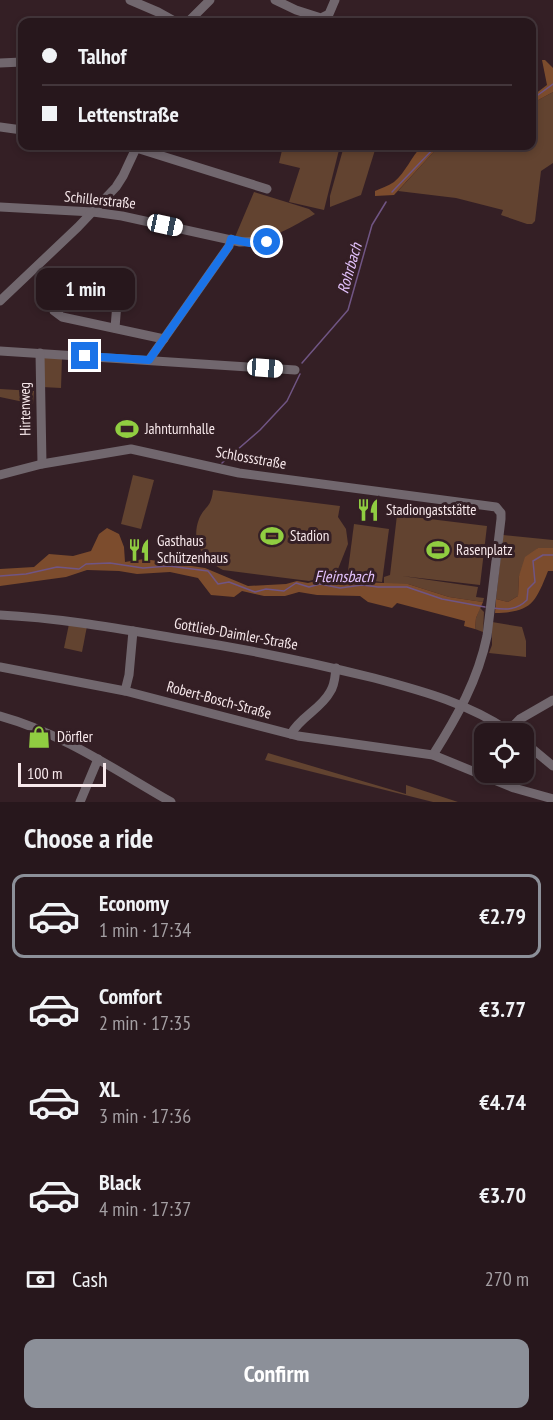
<!DOCTYPE html>
<html lang="en">
<head>
<meta charset="utf-8">
<style>
	:root { --surface:#27171c; --page:#2f2025; --text:#f1f3f6; --muted:#a49fa3; --line:#43363b; --accent:#8c9099 }
	body { margin:0; font-family:"PT Sans Narrow",sans-serif; background:var(--page); color:var(--text); height:100vh; display:flex; flex-direction:column; font-size:22px; white-space:nowrap }
	* { box-sizing:border-box; margin:0 }
	p { font-size:20px; color:var(--muted) }
	.icon { flex:none; width:33px; height:33px; fill:none; stroke:currentColor; stroke-width:2; stroke-linecap:round; stroke-linejoin:round }
	.map { position:relative; height:802px; overflow:hidden }
	.panel { display:flex; flex-direction:column; background:var(--surface); flex:1 }
	.panel>* { flex:none }
	.top-card { position:absolute; left:18px; top:18px; width:518px; height:132px; border-radius:12px; box-shadow:0 3px 9px #0003,0 0 0 2px var(--line); display:grid; align-content:center; height:132px; padding:0 24px; background:var(--surface) }
	.tools { position:absolute; left:474px; top:723px; display:grid; gap:12px }
	.tools a { display:grid; place-items:center; width:60px; height:60px; border-radius:12px; background:var(--surface); box-shadow:0 3px 9px #0003,0 0 0 2px var(--line); font-size:30px }
	.scale { position:absolute; left:18px; bottom:15px; width:88px; box-sizing:border-box; padding-left:6px; border:3px solid #f7e8eb; border-top:0; font-size:16px; line-height:21px; white-space:nowrap; color:#f7e8eb; -webkit-text-stroke:4px #341f25; paint-order:stroke }
	.end { position:absolute; width:27px; height:27px; margin:-14px; border:8px solid #1a73e8; background:#fff; box-shadow:0 0 0 3px #fff }
	.from { border-radius:50% }
	.bubble { position:absolute; height:42px; border-radius:12px; background:var(--surface); box-shadow:0 3px 9px #0003,0 0 0 2px var(--line); font-size:20px; font-weight:700; line-height:42px; text-align:center }
	.car { position:absolute; width:18px; height:36px; margin:-18px -9px; border-radius:8px; box-shadow:0 0 4px 2px #0007; background:linear-gradient(#fff 24%,#345 0 40%,#fff 0 76%,#345 0 86%,#fff 0) }
	.top-card b { display:flex; align-items:center; gap:21px; height:57px; font-size:22px }
	.top-card b+b { border-top:2px solid var(--line) }
	.top-card i { width:15px; height:15px; background:var(--text) }
	ul { padding:0; list-style:none }
	li { display:flex; align-items:center; gap:18px; height:84px; margin:0 12px 9px; padding:0 12px; border:3px solid transparent; border-radius:12px }
	li div { flex:1 }
	li b { display:block; font-size:22px }
	li em { font-style:normal; font-weight:700 }
	li.selected { border-color:var(--accent) }
	li>.icon { width:54px; height:54px; stroke-width:1.5 }
	h2 { padding:0 24px; font-size:27px; line-height:72px }
	.pay { display:flex; align-items:center; gap:15px; height:66px; padding:0 24px; font-size:22px }
	.pay p { margin-inline-start:auto }
	.action { display:flex; gap:12px; margin-top:auto; padding:12px 24px }
	.action a { flex:1; height:69px; border-radius:12px; background:var(--accent); color:#fff; font-size:24px; font-weight:700; line-height:69px; text-align:center }
	.map>svg:first-child { display:block }
</style>
</head>
<body>
<div class="map">
<svg width="553" height="802" viewBox="0 0 553 802">
	<rect width="100%" height="100%" fill="#341f25"/>
	<g fill="#624330">
		<path d="M 553,92 L 553,163 L 541,171 L 535,221 L 532,224 L 527,224 L 501,215 L 503,210 L 456,198 L 398,191 L 439,146 L 531,146 L 531,104 Z"/>
		<path d="M 283,146 L 304,151 L 306,146 L 340,146 L 324,210 L 289,202 L 300,168 L 279,163 Z"/>
		<path d="M 344,146 L 359,146 L 375,150 L 361,195 L 330,207 L 330,196 Z"/>
		<path d="M 254,192 L 309,209 L 315,214 C 285,230 271,243 235,237 Z"/>
		<path d="M 43,356 L 62,357 L 61,388 L 42,387 Z"/>
		<path d="M 0,389 L 34,391 L 33,404 L 0,397 Z"/>
		<path d="M 133,475 L 154,480 L 141,529 L 121,524 Z"/>
		<path d="M 213,490 L 340,506 L 338,517 L 346,529 L 348,544 L 338,569 L 330,575 L 309,581 L 223,570 C 204,560 190,542 199,519 C 205,505 211,509 213,490 Z"/>
		<path d="M 397,515 L 487,526 L 480,585 L 402,576 L 478,587 L 476,597 L 484,598 L 483,602 L 449,597 L 408,584 L 384,584 L 384,577 L 390,575 Z"/>
		<path d="M 354,524 L 389,529 L 382,582 L 347,578 Z"/>
		<path d="M 503,535 L 553,540 L 553,548 L 538,548 L 519,576 L 518,596 L 508,602 L 496,599 Z"/>
		<path d="M 480,608 L 484,612 L 483,632 L 475,629 L 476,618 Z"/>
		<path d="M 492,622 L 522,627 L 526,641 L 526,657 L 489,653 L 492,645 Z"/>
		<path d="M 69,624 L 87,626 L 82,652 L 64,648 Z"/>
		<path d="M 268,753 L 406,794 L 406,785 L 458,802 L 433,802 L 265,760 Z"/>
	</g>
	<g fill="#7c4c2d">
		<path d="M 542,60 L 545,60 L 553,68 L 553,92 L 531,104 L 531,97 L 547,85 Z"/>
		<path d="M 422,146 L 439,146 L 394,195 L 375,196 L 375,191 C 381,188 388,186 394,182 C 406,172 411,157 422,146 Z"/>
		<path d="M 107,528 L 119,534 L 124,547 L 125,562 L 144,559 L 205,568 L 248,586 L 286,584 L 297,581 L 308,583 L 324,579 L 343,584 L 361,582 L 408,584 L 449,597 L 483,602 L 476,618 L 475,629 L 464,626 L 465,621 L 397,603 L 392,608 L 368,602 L 360,596 L 317,595 L 299,592 L 285,596 L 264,596 L 242,591 L 234,597 L 211,595 L 198,578 L 170,572 L 137,574 L 119,571 L 87,570 L 66,577 L 0,586 L 0,569 L 34,567 L 49,554 L 73,556 L 91,551 L 99,534 Z"/>
		<path d="M 538,548 L 553,548 L 553,571 L 548,571 C 535,604 531,612 495,613 L 496,599 L 508,602 L 518,596 L 519,576 L 525,557 Z"/>
	</g>
	<g fill="none" stroke-linecap="round" stroke-linejoin="round">
		<g stroke="#705584" stroke-width="1.5">
			<path d="M 531,100 L 553,84"/>
			<path d="M 392,192 L 436,146"/>
			<path d="M 302,363 L 348,310 L 372,225 L 386,202"/>
			<path d="M 222,463 L 260,430 L 287,401 L 300,374"/>
			<path d="M 0,576 L 26,574 L 57,567 L 79,569 L 86,564 L 110,563 L 143,568 L 169,566 L 208,571 L 218,584 L 229,582 L 255,592 L 266,589 L 284,591 L 296,583 L 309,587 L 320,584 L 340,588 L 362,585 L 378,587 L 407,587 L 442,599 L 485,607"/>
			<path d="M 493,608 C 506,610 517,610 527,600 L 528,589 L 535,582 L 533,561 L 543,555 L 553,555"/>
		</g>
		<g stroke="#71676e" stroke-width="9">
			<path d="M 130,0 L 158,12 L 176,22"/>
			<path d="M 275,0 L 296,10 L 321,18 L 329,14 L 335,0"/>
			<path d="M 188,22 L 210,0"/>
			<path d="M 0,63 L 22,62"/>
			<path d="M 0,127 L 22,130"/>
			<path d="M 130,146 L 267,189"/>
			<path d="M 0,207 L 93,212 L 122,216 L 240,242 L 267,241"/>
			<path d="M 0,301 L 78,227 L 116,187 L 123,176 L 137,146"/>
			<path d="M 54,311 L 62,317 L 164,339"/>
			<path d="M 115,328 L 118,290"/>
			<path d="M 0,351 L 295,370"/>
			<path d="M 40,353 L 42,464"/>
			<path d="M 149,360 L 229,246 L 231,239"/>
			<path d="M 0,475 L 42,464 L 131,449 L 239,473 L 496,507 L 501,513 L 501,519 L 487,636 C 478,680 457,717 433,755"/>
			<path d="M 0,615 C 61,618 121,629 181,639 C 246,649 310,662 374,678 C 423,691 471,704 513,734"/>
			<path d="M 0,667 L 125,691 L 298,736 L 433,755 L 514,788 L 553,799"/>
			<path d="M 125,691 L 129,675 L 133,631"/>
			<path d="M 0,716 C 62,733 115,770 171,802"/>
			<path d="M 509,730 L 520,719 L 553,700"/>
			<path d="M 291,734 C 300,717 321,709 330,692 C 335,685 335,676 336,668"/>
			<path d="M 524,742 L 553,766"/>
			<path d="M 80,802 L 98,759"/>
		</g>
	</g>
	<g fill="none" stroke-linecap="round" stroke-linejoin="round">
		<path stroke="#1a73e8" stroke-width="8" d="M 85,356 L 149,360 L 229,246 L 231,239 L 250,243 L 267,242"/>
	</g>
	<defs>
		<g id="stadium-bare" transform="scale(1.8)"><path d="M0-5a6.5 5 0 1 0 0 10a6.5 5 0 1 0 0-10ZM-3.5-1.8h7v3.6h-7Z" fill="#90cd41" stroke="#341f25" stroke-width="2.5" paint-order="stroke"/></g>
		<g id="restaurant-bare" transform="scale(1.8)"><path d="M-5-6h1v4h1v-4h1v4h1v-4h1v5L-1.5 .5V6h-2V.5L-5-1ZM5-6V6H3V1.5H1.5Q1.5-4 5-6Z" fill="#90cd41" stroke="#341f25" stroke-width="2.5" paint-order="stroke"/></g>
		<g id="shop-bare" transform="scale(1.8)"><path d="M-5-2.5h2.3a2.7 3.5 0 0 1 5.4 0H5L5.5 6h-11ZM-1.5-2.5h3a1.5 2.3 0 0 0-3 0Z" fill="#90cd41" stroke="#341f25" stroke-width="2.5" paint-order="stroke"/></g>
	</defs>
	<g fill-rule="evenodd">
		<use href="#stadium-bare" x="127" y="429"/>
		<use href="#restaurant-bare" x="368" y="510"/>
		<use href="#stadium-bare" x="272" y="536"/>
		<use href="#restaurant-bare" x="139" y="550"/>
		<use href="#stadium-bare" x="438" y="550"/>
		<use href="#shop-bare" x="39" y="737"/>
	</g>
	<g text-anchor="middle" stroke-width="6" stroke-linejoin="round" paint-order="stroke">
		<g font-size="15" fill="#f7e8eb" stroke="#341f25">
			<text transform="translate(100 200) rotate(6)" y="5">Schillerstraße</text>
			<text transform="translate(25 409) rotate(-91)" y="5">Hirtenweg</text>
			<text transform="translate(251 458) rotate(10)" y="5">Schlossstraße</text>
			<text transform="translate(236 634) rotate(10)" y="5">Gottlieb-Daimler-Straße</text>
			<text transform="translate(219 700) rotate(15)" y="5">Robert-Bosch-Straße</text>
		</g>
		<g font-size="15" fill="#f7e8eb" stroke="#341f25" text-anchor="start">
			<text x="145" y="434">Jahnturnhalle</text>
			<text x="386" y="515">Stadiongaststätte</text>
			<text x="290" y="541">Stadion</text>
			<text x="157" y="546">Gasthaus<tspan x="157" dy="17">Schützenhaus</tspan></text>
			<text x="456" y="555">Rasenplatz</text>
			<text x="57" y="742">Dörfler</text>
		</g>
		<g font-size="16" font-style="italic" fill="#e3c2fd" stroke="#341f25">
			<text transform="translate(349 268) rotate(-74)" y="6">Rohrbach</text>
			<text x="344" y="582">Fleinsbach</text>
		</g>
	</g>
</svg>
<div class="tools">
<a><svg class="icon" aria-label="locate" viewBox="0 0 24 24"><circle cx="12" cy="12" r="6"/><path d="M12 2v4M12 18v4M2 12h4M18 12h4"/></svg></a>
</div>
<div class="scale">100 m</div>
<i class="end from" style="left:267px;top:242px"></i>
<i class="end" style="left:85px;top:356px"></i>
<div class="bubble" style="left:36px;top:268px;width:99px">1 min</div>
<i class="car" style="left:165px;top:225px;rotate:102deg"></i>
<i class="car" style="left:265px;top:368px;rotate:94deg"></i>
<div class="top-card">
<b><i class="from"></i>Talhof</b>
<b><i></i>Lettenstraße</b>
</div>
</div>
<section class="panel">
<h2>Choose a ride</h2>
<ul>
<li class="selected"><svg class="icon" aria-label="car" viewBox="0 0 24 24"><path d="M5 17H2v-5l4-1 3-4h7l3 4 3 1v5h-3M9 17h6M6 11h13"/><circle cx="7" cy="17" r="2"/><circle cx="17" cy="17" r="2"/></svg><div><b>Economy</b><p>1 min · 17:34</p></div><em>€2.79</em></li>
<li><svg class="icon" aria-label="car" viewBox="0 0 24 24"><path d="M5 17H2v-5l4-1 3-4h7l3 4 3 1v5h-3M9 17h6M6 11h13"/><circle cx="7" cy="17" r="2"/><circle cx="17" cy="17" r="2"/></svg><div><b>Comfort</b><p>2 min · 17:35</p></div><em>€3.77</em></li>
<li><svg class="icon" aria-label="car" viewBox="0 0 24 24"><path d="M5 17H2v-5l4-1 3-4h7l3 4 3 1v5h-3M9 17h6M6 11h13"/><circle cx="7" cy="17" r="2"/><circle cx="17" cy="17" r="2"/></svg><div><b>XL</b><p>3 min · 17:36</p></div><em>€4.74</em></li>
<li><svg class="icon" aria-label="car" viewBox="0 0 24 24"><path d="M5 17H2v-5l4-1 3-4h7l3 4 3 1v5h-3M9 17h6M6 11h13"/><circle cx="7" cy="17" r="2"/><circle cx="17" cy="17" r="2"/></svg><div><b>Black</b><p>4 min · 17:37</p></div><em>€3.70</em></li>
</ul>
<div class="pay"><svg class="icon" aria-label="cash" viewBox="0 0 24 24"><path d="M3 7h18v10H3z"/><circle cx="12" cy="12" r="2"/></svg>Cash<p>270 m</p></div>
<div class="action"><a>Confirm</a></div>
</section>
</body>
</html>
